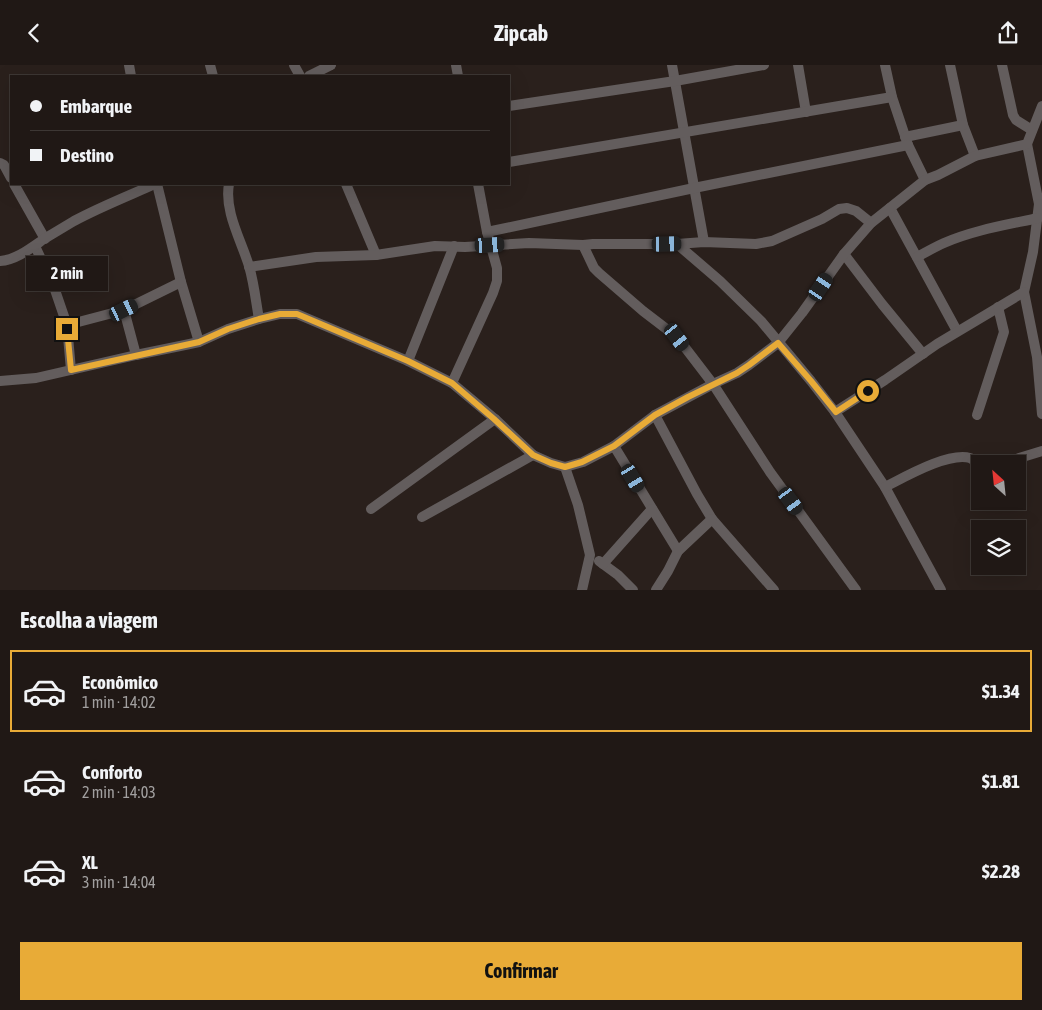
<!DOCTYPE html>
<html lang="pt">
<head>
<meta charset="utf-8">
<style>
	:root { --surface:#201815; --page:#28211e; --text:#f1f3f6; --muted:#a2a0a0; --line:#3d3734; --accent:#e8ab37 }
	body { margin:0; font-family:"Asap Condensed",sans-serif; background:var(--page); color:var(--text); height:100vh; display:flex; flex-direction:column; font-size:19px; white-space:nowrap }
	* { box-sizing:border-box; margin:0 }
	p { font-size:16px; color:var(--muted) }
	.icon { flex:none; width:28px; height:28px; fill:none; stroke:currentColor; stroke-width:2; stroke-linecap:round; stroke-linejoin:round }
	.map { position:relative; height:525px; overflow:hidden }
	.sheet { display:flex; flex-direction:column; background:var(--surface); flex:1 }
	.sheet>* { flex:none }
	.top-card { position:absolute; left:10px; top:10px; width:500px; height:110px; border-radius:0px; box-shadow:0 5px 20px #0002,0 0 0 1px var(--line); display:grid; align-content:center; height:110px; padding:0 20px; background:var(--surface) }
	.needle { width:32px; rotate:333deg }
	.buttons { position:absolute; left:971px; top:390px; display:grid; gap:10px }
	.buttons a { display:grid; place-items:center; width:55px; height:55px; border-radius:0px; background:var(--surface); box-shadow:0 5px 20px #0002,0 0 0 1px var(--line); font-size:25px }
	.end { position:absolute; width:22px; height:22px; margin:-11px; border:6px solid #e8ab37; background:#111; box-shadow:0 0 0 2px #111 }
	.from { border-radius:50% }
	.bubble { position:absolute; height:35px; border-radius:0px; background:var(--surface); box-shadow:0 5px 20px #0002,0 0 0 1px var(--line); font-size:16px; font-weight:700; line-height:35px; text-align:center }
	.car { position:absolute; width:15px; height:30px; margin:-15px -8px; border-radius:6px; box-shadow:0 0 4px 1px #0007; background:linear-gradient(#222 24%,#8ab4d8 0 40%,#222 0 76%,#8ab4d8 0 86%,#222 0) }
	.top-card b { display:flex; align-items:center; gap:18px; height:48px; font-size:19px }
	.top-card b+b { border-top:1px solid var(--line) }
	.top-card i { width:12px; height:12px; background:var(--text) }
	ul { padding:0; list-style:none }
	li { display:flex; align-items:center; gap:15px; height:82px; margin:0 10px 8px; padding:0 10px; border:2px solid transparent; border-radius:0px }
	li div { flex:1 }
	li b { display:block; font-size:19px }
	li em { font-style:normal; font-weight:700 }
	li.on { border-color:var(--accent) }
	li>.icon { width:45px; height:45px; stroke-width:1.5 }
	h2 { padding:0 20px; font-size:22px; line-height:60px }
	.button { display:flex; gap:10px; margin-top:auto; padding:10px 20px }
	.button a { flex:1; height:58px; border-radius:0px; background:var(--accent); color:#111; font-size:20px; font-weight:700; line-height:58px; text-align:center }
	header { display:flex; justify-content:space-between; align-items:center; height:65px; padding:0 20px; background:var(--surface); font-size:22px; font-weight:700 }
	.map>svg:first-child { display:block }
</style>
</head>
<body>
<header><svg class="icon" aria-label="back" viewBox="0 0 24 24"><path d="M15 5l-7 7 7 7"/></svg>Zipcab<svg class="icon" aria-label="share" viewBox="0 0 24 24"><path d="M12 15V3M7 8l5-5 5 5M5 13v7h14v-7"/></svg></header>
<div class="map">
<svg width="1042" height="525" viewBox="0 0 1042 525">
	<rect width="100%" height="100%" fill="#2a201c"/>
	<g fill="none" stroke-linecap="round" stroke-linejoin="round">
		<g stroke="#635d5d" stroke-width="10">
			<path d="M 129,0 L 131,11"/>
			<path d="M 210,0 L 213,11"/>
			<path d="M 294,0 L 300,11"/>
			<path d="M 456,0 L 458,11"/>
			<path d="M 672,0 L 704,177"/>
			<path d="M 798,0 L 806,47"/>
			<path d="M 885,0 L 892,32 L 908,80 L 925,115"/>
			<path d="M 950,0 L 963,60 L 975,91"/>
			<path d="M 1002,0 L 1013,50 L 1016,55 L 1032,65"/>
			<path d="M 309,11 L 331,0"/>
			<path d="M 509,41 L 675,16 L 764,0"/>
			<path d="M 905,72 L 963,60"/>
			<path d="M 1027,79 L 1039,139 L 1042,141"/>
			<path d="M 509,97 L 892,32"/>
			<path d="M 0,98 L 4,100 L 11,113"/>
			<path d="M 14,119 L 45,174"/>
			<path d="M 157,119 L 181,217 L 199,277"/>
			<path d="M 229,119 C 224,146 241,175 249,201 C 254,218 256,237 259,254"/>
			<path d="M 346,119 L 376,190"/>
			<path d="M 1039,139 L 1033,187 L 1024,227 L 1037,292 L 1042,349"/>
			<path d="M 890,143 L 957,266"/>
			<path d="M 487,167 L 694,123 L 908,80"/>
			<path d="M 677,179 L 720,216 L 761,256 L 811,316 L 835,347 L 885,422 L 941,525"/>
			<path d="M 583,180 L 594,203 L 599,208 L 643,246 L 677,272 L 713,319 L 770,407 L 856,525"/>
			<path d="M 35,181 L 54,222 L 67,260 L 71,305"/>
			<path d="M 844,189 L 882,239 L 923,289"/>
			<path d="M 917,192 C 926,187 935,182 944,178 C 974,165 1006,160 1038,153"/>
			<path d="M 0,196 C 16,195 31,183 44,174 C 54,168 64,162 74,156 C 100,142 128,131 155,119"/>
			<path d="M 249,202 L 316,192 L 376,190 L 435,181 L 465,182 L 529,178 L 583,180 L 593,179 L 677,179 L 704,177 L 756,179 L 772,176 L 822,154 L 839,144 L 847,143 L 856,146 L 871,158"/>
			<path d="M 124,245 L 136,290"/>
			<path d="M 67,260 L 124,245 L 181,217"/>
			<path d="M 408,296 L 454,181"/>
			<path d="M 0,316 L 36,313 L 136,290 L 185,280 L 199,277 L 228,264 L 259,254 L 280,249 L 297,249 L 408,296 L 452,318 L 495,354 L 533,390 L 551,398 L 565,402 L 583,397 L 614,381 L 655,350 L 713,319 L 737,308 L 749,300 L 778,278 L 802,248 L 844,189 L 871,158 L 925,115 L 938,110 L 975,91 L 1027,79 L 1042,41"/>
			<path d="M 452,318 L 493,228 L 497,216 L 497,203 L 487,167 L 478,119"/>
			<path d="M 835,347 L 885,315 L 937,279 L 1024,227"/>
			<path d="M 655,350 L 697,429 L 712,454 L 774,525"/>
			<path d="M 977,350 L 1004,267 L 998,242"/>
			<path d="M 614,381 L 678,486"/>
			<path d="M 1000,399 L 1042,386"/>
			<path d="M 565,402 L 578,440 L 590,490 L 582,525"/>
			<path d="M 885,422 C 905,412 948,387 970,393 C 974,395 977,397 980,400"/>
			<path d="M 371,444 L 495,354"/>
			<path d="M 422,452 L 533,390"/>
			<path d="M 599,496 L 618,510 L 633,525"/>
			<path d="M 603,499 L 652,444"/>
			<path d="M 656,525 L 668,506 L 678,486 L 712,454"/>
		</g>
	</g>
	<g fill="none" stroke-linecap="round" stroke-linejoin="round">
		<path stroke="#e8ab37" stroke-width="6" d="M 67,264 L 71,305 L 199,277 L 228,264 L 259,254 L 280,249 L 297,249 L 408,296 L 452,318 L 494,354 L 533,390 L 551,398 L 565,402 L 582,397 L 614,381 L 655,350 L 688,332 L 737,308 L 749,300 L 778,278 L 811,316 L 836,347 L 868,326"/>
	</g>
</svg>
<div class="buttons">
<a><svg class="needle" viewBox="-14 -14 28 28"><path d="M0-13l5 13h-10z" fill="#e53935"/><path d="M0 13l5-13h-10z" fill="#a2a0a0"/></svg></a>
<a><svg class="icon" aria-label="layers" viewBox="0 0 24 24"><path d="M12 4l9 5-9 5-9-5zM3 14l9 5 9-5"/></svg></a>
</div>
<i class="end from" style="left:868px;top:326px"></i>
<i class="end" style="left:67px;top:264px"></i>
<div class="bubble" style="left:26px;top:191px;width:82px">2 min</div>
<i class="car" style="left:667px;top:179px;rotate:89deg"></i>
<i class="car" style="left:490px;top:180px;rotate:87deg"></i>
<i class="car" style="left:821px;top:222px;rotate:34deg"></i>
<i class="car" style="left:124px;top:245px;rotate:64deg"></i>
<i class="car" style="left:677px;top:272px;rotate:143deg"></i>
<i class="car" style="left:633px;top:413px;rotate:149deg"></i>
<i class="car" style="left:791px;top:436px;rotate:144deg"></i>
<div class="top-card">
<b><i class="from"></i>Embarque</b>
<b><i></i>Destino</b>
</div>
</div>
<section class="sheet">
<h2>Escolha a viagem</h2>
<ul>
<li class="on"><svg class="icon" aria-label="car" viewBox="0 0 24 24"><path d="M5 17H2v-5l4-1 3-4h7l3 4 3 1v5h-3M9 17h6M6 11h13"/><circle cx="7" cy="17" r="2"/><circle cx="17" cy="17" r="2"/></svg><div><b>Econômico</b><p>1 min · 14:02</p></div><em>$1.34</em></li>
<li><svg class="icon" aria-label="car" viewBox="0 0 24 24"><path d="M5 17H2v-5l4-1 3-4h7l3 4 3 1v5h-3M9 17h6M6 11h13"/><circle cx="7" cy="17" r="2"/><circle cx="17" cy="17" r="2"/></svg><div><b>Conforto</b><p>2 min · 14:03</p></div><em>$1.81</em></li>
<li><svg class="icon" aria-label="car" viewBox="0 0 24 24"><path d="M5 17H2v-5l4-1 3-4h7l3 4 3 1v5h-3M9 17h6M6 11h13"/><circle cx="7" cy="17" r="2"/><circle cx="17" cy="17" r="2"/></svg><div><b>XL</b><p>3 min · 14:04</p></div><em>$2.28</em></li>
</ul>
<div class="button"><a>Confirmar</a></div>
</section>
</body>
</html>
